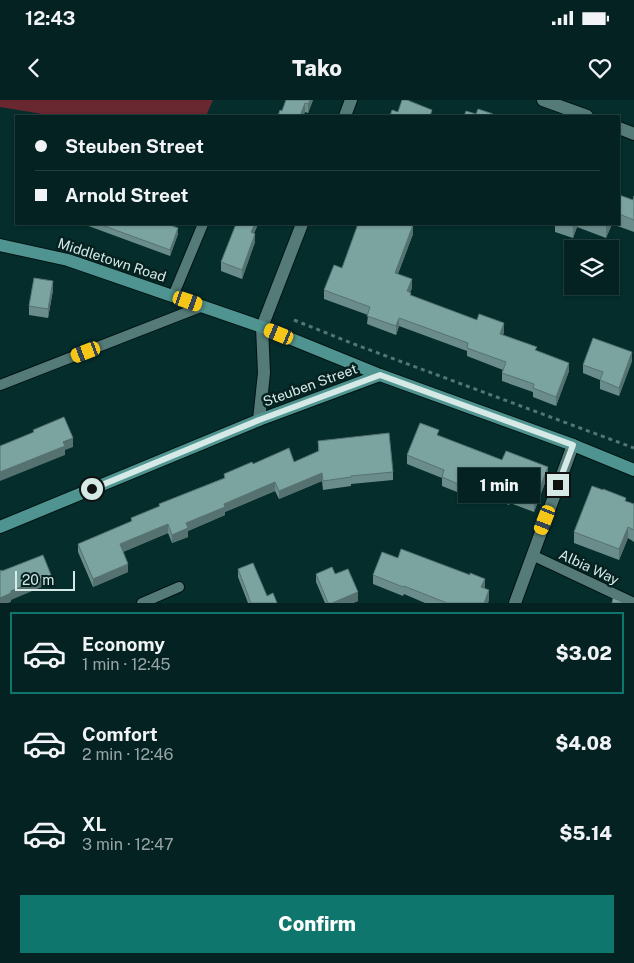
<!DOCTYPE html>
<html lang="en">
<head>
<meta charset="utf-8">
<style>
	:root { --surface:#032221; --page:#0d2a2a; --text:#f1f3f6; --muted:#97a4a5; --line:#243f3f; --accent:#0f766e }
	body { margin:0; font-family:"Public Sans",sans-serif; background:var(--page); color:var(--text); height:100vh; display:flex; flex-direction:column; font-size:19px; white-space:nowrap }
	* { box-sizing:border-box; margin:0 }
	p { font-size:16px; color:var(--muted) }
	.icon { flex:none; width:28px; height:28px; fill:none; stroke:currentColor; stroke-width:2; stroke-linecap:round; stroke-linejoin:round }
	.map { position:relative; height:503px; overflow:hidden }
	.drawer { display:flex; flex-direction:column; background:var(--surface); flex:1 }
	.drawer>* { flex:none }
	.banner { position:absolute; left:15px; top:15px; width:605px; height:110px; border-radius:0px; box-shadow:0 1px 4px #0004,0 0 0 1px var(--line); display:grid; align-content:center; height:110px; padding:0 20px; background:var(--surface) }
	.buttons { position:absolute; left:564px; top:140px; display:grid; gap:10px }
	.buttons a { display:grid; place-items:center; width:55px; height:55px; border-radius:0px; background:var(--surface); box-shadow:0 1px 4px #0004,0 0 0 1px var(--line); font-size:25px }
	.scale { position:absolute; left:15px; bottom:12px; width:60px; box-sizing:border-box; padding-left:5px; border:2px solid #d5e9e7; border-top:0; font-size:14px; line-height:18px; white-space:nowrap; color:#d5e9e7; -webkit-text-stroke:4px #052221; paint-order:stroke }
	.end { position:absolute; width:22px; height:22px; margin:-11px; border:6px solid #d5e9e7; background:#111; box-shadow:0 0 0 2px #111 }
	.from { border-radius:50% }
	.bubble { position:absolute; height:35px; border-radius:0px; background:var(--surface); box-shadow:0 1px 4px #0004,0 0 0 1px var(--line); font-size:16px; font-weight:800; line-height:35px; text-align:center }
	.car { position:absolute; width:15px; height:30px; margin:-15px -8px; border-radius:6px; box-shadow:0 0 4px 1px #0007; background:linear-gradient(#f5c518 24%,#345 0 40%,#f5c518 0 76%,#345 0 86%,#f5c518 0) }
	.banner b { display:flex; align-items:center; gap:18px; height:48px; font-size:19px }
	.banner b+b { border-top:1px solid var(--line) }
	.banner i { width:12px; height:12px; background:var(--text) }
	ul { padding:9px 0 0; list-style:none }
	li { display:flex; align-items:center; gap:15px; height:82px; margin:0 10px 8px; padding:0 10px; border:2px solid transparent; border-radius:0px }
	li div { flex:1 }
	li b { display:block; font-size:19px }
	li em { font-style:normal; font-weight:800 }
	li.current { border-color:var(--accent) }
	li>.icon { width:45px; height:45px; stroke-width:1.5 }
	.action { display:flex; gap:10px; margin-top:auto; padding:10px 20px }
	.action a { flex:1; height:58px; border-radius:0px; background:var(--accent); color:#fff; font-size:20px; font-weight:800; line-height:58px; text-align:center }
	.status { display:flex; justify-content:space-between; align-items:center; height:35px; padding:0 25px; background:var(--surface); direction:ltr }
	.status svg { height:14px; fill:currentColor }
	header { display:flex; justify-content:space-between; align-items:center; height:65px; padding:0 20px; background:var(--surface); font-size:22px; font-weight:800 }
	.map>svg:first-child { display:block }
</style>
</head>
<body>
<div class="status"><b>12:43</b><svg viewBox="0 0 49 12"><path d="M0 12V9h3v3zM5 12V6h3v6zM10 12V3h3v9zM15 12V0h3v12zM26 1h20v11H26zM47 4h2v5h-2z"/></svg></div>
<header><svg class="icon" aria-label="back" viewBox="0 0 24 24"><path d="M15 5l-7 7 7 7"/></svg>Tako<svg class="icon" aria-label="heart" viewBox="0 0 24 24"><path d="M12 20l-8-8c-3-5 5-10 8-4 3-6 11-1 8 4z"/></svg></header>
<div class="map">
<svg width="634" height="503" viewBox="0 0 634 503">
	<rect width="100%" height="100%" fill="#042d2c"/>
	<path fill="#692730" d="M 0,0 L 213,0 L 206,16 L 54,16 L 0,7 Z"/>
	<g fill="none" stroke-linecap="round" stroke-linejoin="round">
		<g stroke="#001413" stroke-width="12">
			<g id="lane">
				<path d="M 173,196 L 203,124"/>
				<path d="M 0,285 L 203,206"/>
				<path d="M 532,455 L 634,503"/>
				<path d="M 142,503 L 179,487"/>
			</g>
		</g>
		<g stroke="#001413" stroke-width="14">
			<g id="street">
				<path d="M 543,0 L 587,16"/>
				<path d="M 345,16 L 351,0"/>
				<path d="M 619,28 L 634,34"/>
				<path d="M 259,320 L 264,273 L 262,227 L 302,124"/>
				<path d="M 515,503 L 573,345"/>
			</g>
		</g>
		<g stroke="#001413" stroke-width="14">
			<g id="secondary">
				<path d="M 0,145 L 68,160 L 262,227 L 380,275 L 573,345 L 634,370"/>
				<path d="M 0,427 L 259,320 L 380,275"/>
			</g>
		</g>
		<path stroke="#547574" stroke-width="3" stroke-dasharray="4 4" stroke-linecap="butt" d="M 294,220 L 351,243 L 634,348"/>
		<use href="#lane" stroke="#547b78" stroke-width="10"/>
		<use href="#street" stroke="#547b78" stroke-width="12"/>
		<use href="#secondary" stroke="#4f9490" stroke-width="12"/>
	</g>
	<g fill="#6a8c8a">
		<path d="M 286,0 L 313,0 L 308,13 L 305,12 L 303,16 L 278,16 L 282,11 Z"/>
		<path d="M 619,95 L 633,100 L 634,96 L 634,132 L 612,124 L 619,124 Z"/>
		<path d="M 83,124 L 167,124 L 178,134 L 170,156 Z"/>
		<path d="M 258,124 L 254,133 L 255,142 L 242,179 L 221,171 L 221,162 Z"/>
		<path d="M 555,124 L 612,124 L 606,138 L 577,127 L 573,138 L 555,132 Z"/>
		<path d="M 413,134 L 398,174 L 412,188 L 410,192 L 411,195 L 504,232 L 503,235 L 537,251 L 569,271 L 556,306 L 533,297 L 533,292 L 502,281 L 502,273 L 503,270 L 467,256 L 467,251 L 399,226 L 396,235 L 367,224 L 368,215 L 324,199 L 324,190 L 342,168 Z"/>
		<path d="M 53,190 L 48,218 L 29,215 L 29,206 Z"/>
		<path d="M 632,261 L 619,296 L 600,289 L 600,280 L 583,273 L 583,265 Z"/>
		<path d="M 439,336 L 502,360 L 548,375 L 534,412 L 510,403 L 509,405 L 480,393 L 477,400 L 442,386 L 442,378 L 407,364 L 407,355 Z"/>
		<path d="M 318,341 L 393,372 L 393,380 L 351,384 L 351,386 L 323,390 L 322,381 L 279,399 L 275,391 L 225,412 L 225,415 L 188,431 L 188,437 L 172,443 L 168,433 L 123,452 L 128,472 L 93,487 L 78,452 L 78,444 L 131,422 L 131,418 L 159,407 L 159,404 L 224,378 L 224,374 L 253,364 L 294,362 L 318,351 Z"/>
		<path d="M 626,401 L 634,404 L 634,442 L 628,438 L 619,460 L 574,443 L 574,432 Z"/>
		<path d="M 398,458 L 485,488 L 489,499 L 488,503 L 425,503 L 404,494 L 403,496 L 373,484 L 373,475 Z"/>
		<path d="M 238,469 L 267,496 L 277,503 L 248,503 L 238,477 Z"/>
		<path d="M 316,474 L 335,474 L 358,501 L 353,503 L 325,503 L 316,482 Z"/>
	</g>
	<g fill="#567270">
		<path d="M 310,0 L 313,0 L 308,13 L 308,4 Z"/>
		<path d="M 305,3 L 305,12 L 303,16 L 300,16 Z"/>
		<path d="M 255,124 L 258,124 L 251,141 L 251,132 Z"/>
		<path d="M 574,124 L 577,124 L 577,127 L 573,138 L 573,126 Z"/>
		<path d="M 607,124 L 612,124 L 606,138 L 606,126 Z"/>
		<path d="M 413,125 L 413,134 L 395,181 L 395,173 Z"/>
		<path d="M 178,128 L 178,134 L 170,156 L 170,150 Z"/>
		<path d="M 255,134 L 255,142 L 242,179 L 242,170 Z"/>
		<path d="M 412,179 L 412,188 L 407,200 L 407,191 Z"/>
		<path d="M 53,181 L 53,190 L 48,218 L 48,209 Z"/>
		<path d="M 399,218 L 399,226 L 396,235 L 396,226 Z"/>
		<path d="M 504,223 L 504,232 L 500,242 L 500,234 Z"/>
		<path d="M 632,252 L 632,261 L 619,296 L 619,288 Z"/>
		<path d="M 569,263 L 569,271 L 556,306 L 556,297 Z"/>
		<path d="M 73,338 L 73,347 L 65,350 L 65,355 L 0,381 L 0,372 Z"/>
		<path d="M 548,367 L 548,375 L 534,412 L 534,403 Z"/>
		<path d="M 322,373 L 322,381 L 279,399 L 279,391 Z"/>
		<path d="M 275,382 L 275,391 L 225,412 L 225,415 L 188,431 L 188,437 L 172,443 L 172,435 L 186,423 L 224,404 Z"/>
		<path d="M 480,385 L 480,393 L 477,400 L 477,392 Z"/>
		<path d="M 168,424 L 168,433 L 120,453 L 120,444 Z"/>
		<path d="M 628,427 L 628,438 L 619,460 L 619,449 Z"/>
		<path d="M 128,464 L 128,472 L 93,487 L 93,479 Z"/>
		<path d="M 51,475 L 51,483 L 11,500 L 11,502 L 8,503 L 0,503 L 0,498 L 11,491 Z"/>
		<path d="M 485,479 L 485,488 L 481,487 Z"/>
		<path d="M 489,490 L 489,499 L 488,503 L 484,503 Z"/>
		<path d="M 358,492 L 358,501 L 353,503 L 332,503 Z"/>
	</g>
	<g fill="#7ba3a0" stroke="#567270">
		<path d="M 286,0 L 310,0 L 308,4 L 305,3 L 300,16 L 278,16 L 280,10 L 282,11 Z"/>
		<path d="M 402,0 L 407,0 L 432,10 L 430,16 L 390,16 L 392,10 L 398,12 Z"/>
		<path d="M 478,9 L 493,14 L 492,16 L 464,16 L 466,11 L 476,14 Z"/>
		<path d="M 619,95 L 633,100 L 634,96 L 634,120 L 619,114 Z"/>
		<path d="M 99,124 L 167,124 L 178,128 L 170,150 Z"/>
		<path d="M 236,124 L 255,124 L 251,132 L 255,134 L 242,170 L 221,162 Z"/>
		<path d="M 358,124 L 408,124 L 413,125 L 395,173 L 412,179 L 407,191 L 411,193 L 410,195 L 477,220 L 479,214 L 504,223 L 500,234 L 537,247 L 535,250 L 569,263 L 556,297 L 533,288 L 534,284 L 502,273 L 506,262 L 467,248 L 468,243 L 399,218 L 396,226 L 367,216 L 370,207 L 324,190 L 334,165 L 342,168 Z"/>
		<path d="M 566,124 L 574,124 L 573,126 Z"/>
		<path d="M 600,124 L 607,124 L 606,126 Z"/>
		<path d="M 34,178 L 53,181 L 48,209 L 29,206 Z"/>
		<path d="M 593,238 L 632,252 L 619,288 L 600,280 L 603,272 L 583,265 Z"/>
		<path d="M 64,317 L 73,338 L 63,342 L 65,346 L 0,372 L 0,346 L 34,332 L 33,330 Z"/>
		<path d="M 420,323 L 439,330 L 437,335 L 502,360 L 506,351 L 548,367 L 534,403 L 510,394 L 509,396 L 480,385 L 477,392 L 442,377 L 444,370 L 407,355 Z"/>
		<path d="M 389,333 L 393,372 L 351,376 L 351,377 L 323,381 L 322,373 L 279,391 L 275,382 L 224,404 L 225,407 L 186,423 L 188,428 L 172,435 L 168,424 L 120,444 L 128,464 L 93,479 L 78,444 L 132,421 L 131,418 L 160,406 L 159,404 L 225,378 L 224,374 L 252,362 L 253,364 L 289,348 L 294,362 L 319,351 L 318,341 Z"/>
		<path d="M 592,386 L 603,390 L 603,389 L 626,398 L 625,401 L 634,404 L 634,430 L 628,427 L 619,449 L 574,432 Z"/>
		<path d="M 401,449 L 470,475 L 470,473 L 485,479 L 481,487 L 489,490 L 484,503 L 447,503 L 404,486 L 403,487 L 373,475 L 382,452 L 398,458 Z"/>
		<path d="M 43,455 L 51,475 L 11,491 L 11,493 L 0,498 L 0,471 L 2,470 L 2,471 Z"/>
		<path d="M 253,463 L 267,496 L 273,493 L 277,503 L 251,503 L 238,469 Z"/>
		<path d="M 332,467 L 335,474 L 348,469 L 358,492 L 332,503 L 328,503 L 316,474 Z"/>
		<path d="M 613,498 L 625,503 L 612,503 Z"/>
	</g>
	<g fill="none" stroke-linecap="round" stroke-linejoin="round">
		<path stroke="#d5e9e7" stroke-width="6" d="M 92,389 L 259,320 L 380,275 L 573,345 L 558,385"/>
	</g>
	<g text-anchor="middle" stroke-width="5" stroke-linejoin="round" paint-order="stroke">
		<g font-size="14" fill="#d5e9e7" stroke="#052221">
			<text transform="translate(112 160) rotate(18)" y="5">Middletown Road</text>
			<text transform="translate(310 285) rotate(-20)" y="5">Steuben Street</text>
			<text transform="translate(589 467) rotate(25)" y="5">Albia Way</text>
		</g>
	</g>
</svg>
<div class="buttons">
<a><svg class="icon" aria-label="layers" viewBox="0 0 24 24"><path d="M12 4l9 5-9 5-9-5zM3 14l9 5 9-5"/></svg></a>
</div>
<div class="scale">20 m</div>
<i class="end from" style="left:92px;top:389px"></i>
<i class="end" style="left:558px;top:385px"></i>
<div class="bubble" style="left:458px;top:368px;width:82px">1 min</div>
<i class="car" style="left:188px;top:201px;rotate:109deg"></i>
<i class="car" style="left:279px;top:234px;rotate:292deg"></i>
<i class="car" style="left:86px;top:252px;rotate:249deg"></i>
<i class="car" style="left:545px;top:420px;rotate:201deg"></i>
<div class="banner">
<b><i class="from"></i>Steuben Street</b>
<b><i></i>Arnold Street</b>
</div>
</div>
<section class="drawer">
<ul>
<li class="current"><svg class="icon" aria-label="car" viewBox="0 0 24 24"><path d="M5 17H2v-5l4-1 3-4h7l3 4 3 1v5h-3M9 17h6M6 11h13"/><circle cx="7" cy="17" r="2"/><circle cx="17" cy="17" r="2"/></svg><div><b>Economy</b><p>1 min · 12:45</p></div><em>$3.02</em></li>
<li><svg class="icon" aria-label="car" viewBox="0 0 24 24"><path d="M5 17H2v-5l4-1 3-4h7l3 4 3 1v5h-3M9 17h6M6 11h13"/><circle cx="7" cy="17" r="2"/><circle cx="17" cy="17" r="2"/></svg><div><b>Comfort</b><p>2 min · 12:46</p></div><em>$4.08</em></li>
<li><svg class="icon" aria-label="car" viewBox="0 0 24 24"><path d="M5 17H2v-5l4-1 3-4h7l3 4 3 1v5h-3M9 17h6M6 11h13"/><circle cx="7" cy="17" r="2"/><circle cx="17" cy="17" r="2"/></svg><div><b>XL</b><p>3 min · 12:47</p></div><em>$5.14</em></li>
</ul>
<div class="action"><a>Confirm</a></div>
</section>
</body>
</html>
